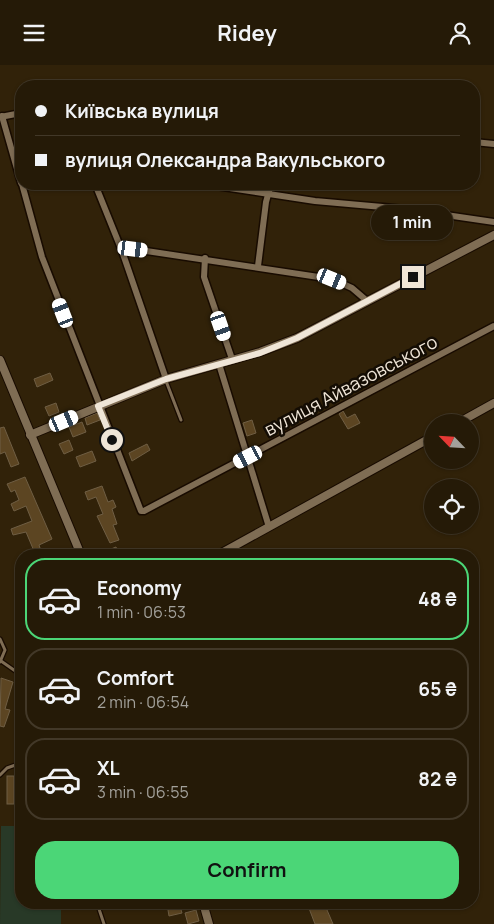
<!DOCTYPE html>
<html lang="en">
<head>
<meta charset="utf-8">
<style>
	:root { --surface:#251a07; --page:#312715; --text:#f1f3f6; --muted:#a3a19b; --line:#423828; --accent:#4bd677 }
	body { margin:0; font-family:Manrope,sans-serif; background:var(--page); color:var(--text); height:100vh; display:flex; flex-direction:column; font-size:19px; white-space:nowrap }
	* { box-sizing:border-box; margin:0 }
	p { font-size:16px; color:var(--muted) }
	.icon { flex:none; width:28px; height:28px; fill:none; stroke:currentColor; stroke-width:2; stroke-linecap:round; stroke-linejoin:round }
	.map { position:relative; flex:1; overflow:hidden }
	.details { position:absolute; left:15px; top:484px; width:464px; height:360px; display:flex; flex-direction:column; background:var(--surface); border-radius:20px; box-shadow:0 1px 4px #0004,0 0 0 1px var(--line) }
	.details>* { flex:none }
	.guide { position:absolute; left:15px; top:15px; width:465px; height:110px; border-radius:20px; box-shadow:0 1px 4px #0004,0 0 0 1px var(--line); display:grid; align-content:center; height:110px; padding:0 20px; background:var(--surface) }
	.needle { width:32px; rotate:295deg }
	.tools { position:absolute; left:424px; top:349px; display:grid; gap:10px }
	.tools a { display:grid; place-items:center; width:55px; height:55px; border-radius:50%; background:var(--surface); box-shadow:0 1px 4px #0004,0 0 0 1px var(--line); font-size:25px }
	.end { position:absolute; width:22px; height:22px; margin:-11px; border:6px solid #efe5d7; background:#111; box-shadow:0 0 0 2px #111 }
	.from { border-radius:50% }
	.bubble { position:absolute; height:35px; border-radius:18px; background:var(--surface); box-shadow:0 1px 4px #0004,0 0 0 1px var(--line); font-size:16px; font-weight:700; line-height:35px; text-align:center }
	.car { position:absolute; width:15px; height:30px; margin:-15px -8px; border-radius:6px; box-shadow:0 0 4px 1px #0007; background:linear-gradient(#fff 24%,#345 0 40%,#fff 0 76%,#345 0 86%,#fff 0) }
	.guide b { display:flex; align-items:center; gap:18px; height:48px; font-size:19px }
	.guide b+b { border-top:1px solid var(--line) }
	.guide i { width:12px; height:12px; background:var(--text) }
	ul { padding:9px 0 0; list-style:none }
	li { display:flex; align-items:center; gap:15px; height:82px; margin:0 10px 8px; padding:0 10px; border:2px solid var(--line); border-radius:20px }
	li div { flex:1 }
	li b { display:block; font-size:19px }
	li em { font-style:normal; font-weight:700 }
	li.selected { border-color:var(--accent) }
	li>.icon { width:45px; height:45px; stroke-width:1.5 }
	.action { display:flex; gap:10px; margin-top:auto; padding:10px 20px }
	.action a { flex:1; height:58px; border-radius:20px; background:var(--accent); color:#111; font-size:20px; font-weight:700; line-height:58px; text-align:center }
	header { display:flex; justify-content:space-between; align-items:center; height:65px; padding:0 20px; background:var(--surface); font-size:22px; font-weight:700 }
	.map>svg:first-child { display:block }
</style>
</head>
<body>
<header><svg class="icon" aria-label="menu" viewBox="0 0 24 24"><path d="M4 6h16M4 12h16M4 18h16"/></svg>Ridey<svg class="icon" aria-label="person" viewBox="0 0 24 24"><circle cx="12" cy="8" r="4"/><path d="M4 21q1-7 8-7t8 7"/></svg></header>
<div class="map">
<svg width="494" height="859" viewBox="0 0 494 859">
	<rect width="100%" height="100%" fill="#312209"/>
	<path fill="#283927" d="M 1,761 L 21,761 L 21,838 L 61,838 L 61,859 L 0,859 Z"/>
	<g fill="#5c4522" stroke="#6f5e44">
		<path d="M 50,308 L 53,315 L 37,322 L 34,314 Z"/>
		<path d="M 56,338 L 59,347 L 49,351 L 45,342 Z"/>
		<path d="M 343,346 L 347,353 L 355,349 L 360,358 L 348,364 L 339,349 Z"/>
		<path d="M 97,348 L 100,355 L 87,360 L 85,353 Z"/>
		<path d="M 252,355 L 256,368 L 247,371 L 243,358 Z"/>
		<path d="M 82,357 L 86,367 L 73,372 L 69,362 Z"/>
		<path d="M 4,362 L 19,399 L 11,402 L 5,387 L 0,389 L 0,363 Z"/>
		<path d="M 69,375 L 73,385 L 64,389 L 59,379 Z"/>
		<path d="M 147,379 L 150,385 L 132,396 L 129,388 Z"/>
		<path d="M 92,386 L 96,396 L 80,402 L 76,392 Z"/>
		<path d="M 25,412 L 52,474 L 39,480 L 40,483 L 34,486 L 26,467 L 13,470 L 11,464 L 32,456 L 26,441 L 14,446 L 11,439 L 19,435 L 15,425 L 11,427 L 7,419 Z"/>
		<path d="M 102,421 L 108,437 L 113,435 L 116,442 L 112,444 L 117,459 L 113,460 L 119,475 L 110,478 L 97,451 L 103,449 L 96,432 L 88,435 L 85,427 Z"/>
		<path d="M 116,482 L 119,490 L 96,490 Z"/>
		<path d="M 1,613 L 13,617 L 5,644 L 10,645 L 4,662 L 0,661 Z"/>
		<rect x="7" y="711" width="7" height="28"/>
		<path d="M 179,838 L 182,848 L 169,851 L 167,839 Z"/>
		<path d="M 307,838 L 324,838 L 333,859 L 315,859 Z"/>
		<path d="M 196,845 L 199,856 L 188,859 L 185,848 Z"/>
	</g>
	<g fill="none" stroke-linecap="round" stroke-linejoin="round">
		<g stroke="#180b00" stroke-width="5.5">
			<g id="service">
				<path d="M 166,316 L 181,355"/>
				<path d="M 0,574 L 5,585 L 0,597"/>
				<path d="M 1,596 L 21,610"/>
				<path d="M 0,710 L 7,703 L 21,698"/>
				<path d="M 97,838 L 104,859"/>
			</g>
		</g>
		<g stroke="#180b00" stroke-width="9">
			<g id="minor">
				<path d="M 2,51 L 21,118"/>
				<path d="M 0,52 L 21,48"/>
				<path d="M 474,77 L 494,79"/>
				<path d="M 22,119 L 42,192 L 141,446 L 144,446 L 494,261"/>
				<path d="M 95,119 L 122,186 L 166,314"/>
				<path d="M 203,119 L 315,136 L 405,144 L 494,157"/>
				<path d="M 122,186 L 133,184 L 332,214 L 352,223 L 366,235"/>
				<path d="M 205,193 L 204,212 L 232,294"/>
				<path d="M 258,201 L 266,137 L 271,119"/>
				<path d="M 219,299 L 269,462"/>
			</g>
		</g>
		<g stroke="#180b00" stroke-width="10">
			<g id="tertiary">
				<path d="M 0,295 L 81,490"/>
				<path d="M 458,358 L 494,338"/>
				<path d="M 30,370 L 166,314 L 260,287 L 297,273 L 494,170"/>
				<path d="M 218,490 L 432,372"/>
				<path d="M 203,838 L 209,859"/>
			</g>
		</g>
		<use href="#service" stroke="#7f6d54" stroke-width="3"/>
		<use href="#minor" stroke="#7f6d54" stroke-width="6"/>
		<use href="#tertiary" stroke="#7f6d54" stroke-width="8"/>
	</g>
	<g fill="none" stroke-linecap="round" stroke-linejoin="round">
		<path stroke="#efe5d7" stroke-width="6" d="M 112,375 L 98,341 L 166,314 L 260,288 L 297,273 L 413,212"/>
	</g>
	<g text-anchor="middle" stroke-width="5" stroke-linejoin="round" paint-order="stroke">
		<g font-size="18" fill="#efe5d7" stroke="#140d04">
			<text transform="translate(351 321) rotate(-28)" y="6">вулиця Айвазовського</text>
		</g>
	</g>
</svg>
<div class="tools">
<a><svg class="needle" viewBox="-14 -14 28 28"><path d="M0-13l5 13h-10z" fill="#e53935"/><path d="M0 13l5-13h-10z" fill="#a3a19b"/></svg></a>
<a><svg class="icon" aria-label="locate" viewBox="0 0 24 24"><circle cx="12" cy="12" r="6"/><path d="M12 2v4M12 18v4M2 12h4M18 12h4"/></svg></a>
</div>
<i class="end from" style="left:112px;top:375px"></i>
<i class="end" style="left:413px;top:212px"></i>
<div class="bubble" style="left:371px;top:140px;width:82px">1 min</div>
<i class="car" style="left:133px;top:184px;rotate:97deg"></i>
<i class="car" style="left:332px;top:214px;rotate:112deg"></i>
<i class="car" style="left:63px;top:248px;rotate:339deg"></i>
<i class="car" style="left:221px;top:261px;rotate:161deg"></i>
<i class="car" style="left:64px;top:356px;rotate:67deg"></i>
<i class="car" style="left:248px;top:392px;rotate:243deg"></i>
<div class="guide">
<b><i class="from"></i>Київська вулиця</b>
<b><i></i>вулиця Олександра Вакульського</b>
</div>
<section class="details">
<ul>
<li class="selected"><svg class="icon" aria-label="car" viewBox="0 0 24 24"><path d="M5 17H2v-5l4-1 3-4h7l3 4 3 1v5h-3M9 17h6M6 11h13"/><circle cx="7" cy="17" r="2"/><circle cx="17" cy="17" r="2"/></svg><div><b>Economy</b><p>1 min · 06:53</p></div><em>48 ₴</em></li>
<li><svg class="icon" aria-label="car" viewBox="0 0 24 24"><path d="M5 17H2v-5l4-1 3-4h7l3 4 3 1v5h-3M9 17h6M6 11h13"/><circle cx="7" cy="17" r="2"/><circle cx="17" cy="17" r="2"/></svg><div><b>Comfort</b><p>2 min · 06:54</p></div><em>65 ₴</em></li>
<li><svg class="icon" aria-label="car" viewBox="0 0 24 24"><path d="M5 17H2v-5l4-1 3-4h7l3 4 3 1v5h-3M9 17h6M6 11h13"/><circle cx="7" cy="17" r="2"/><circle cx="17" cy="17" r="2"/></svg><div><b>XL</b><p>3 min · 06:55</p></div><em>82 ₴</em></li>
</ul>
<div class="action"><a>Confirm</a></div>
</section>
</div>
</body>
</html>
